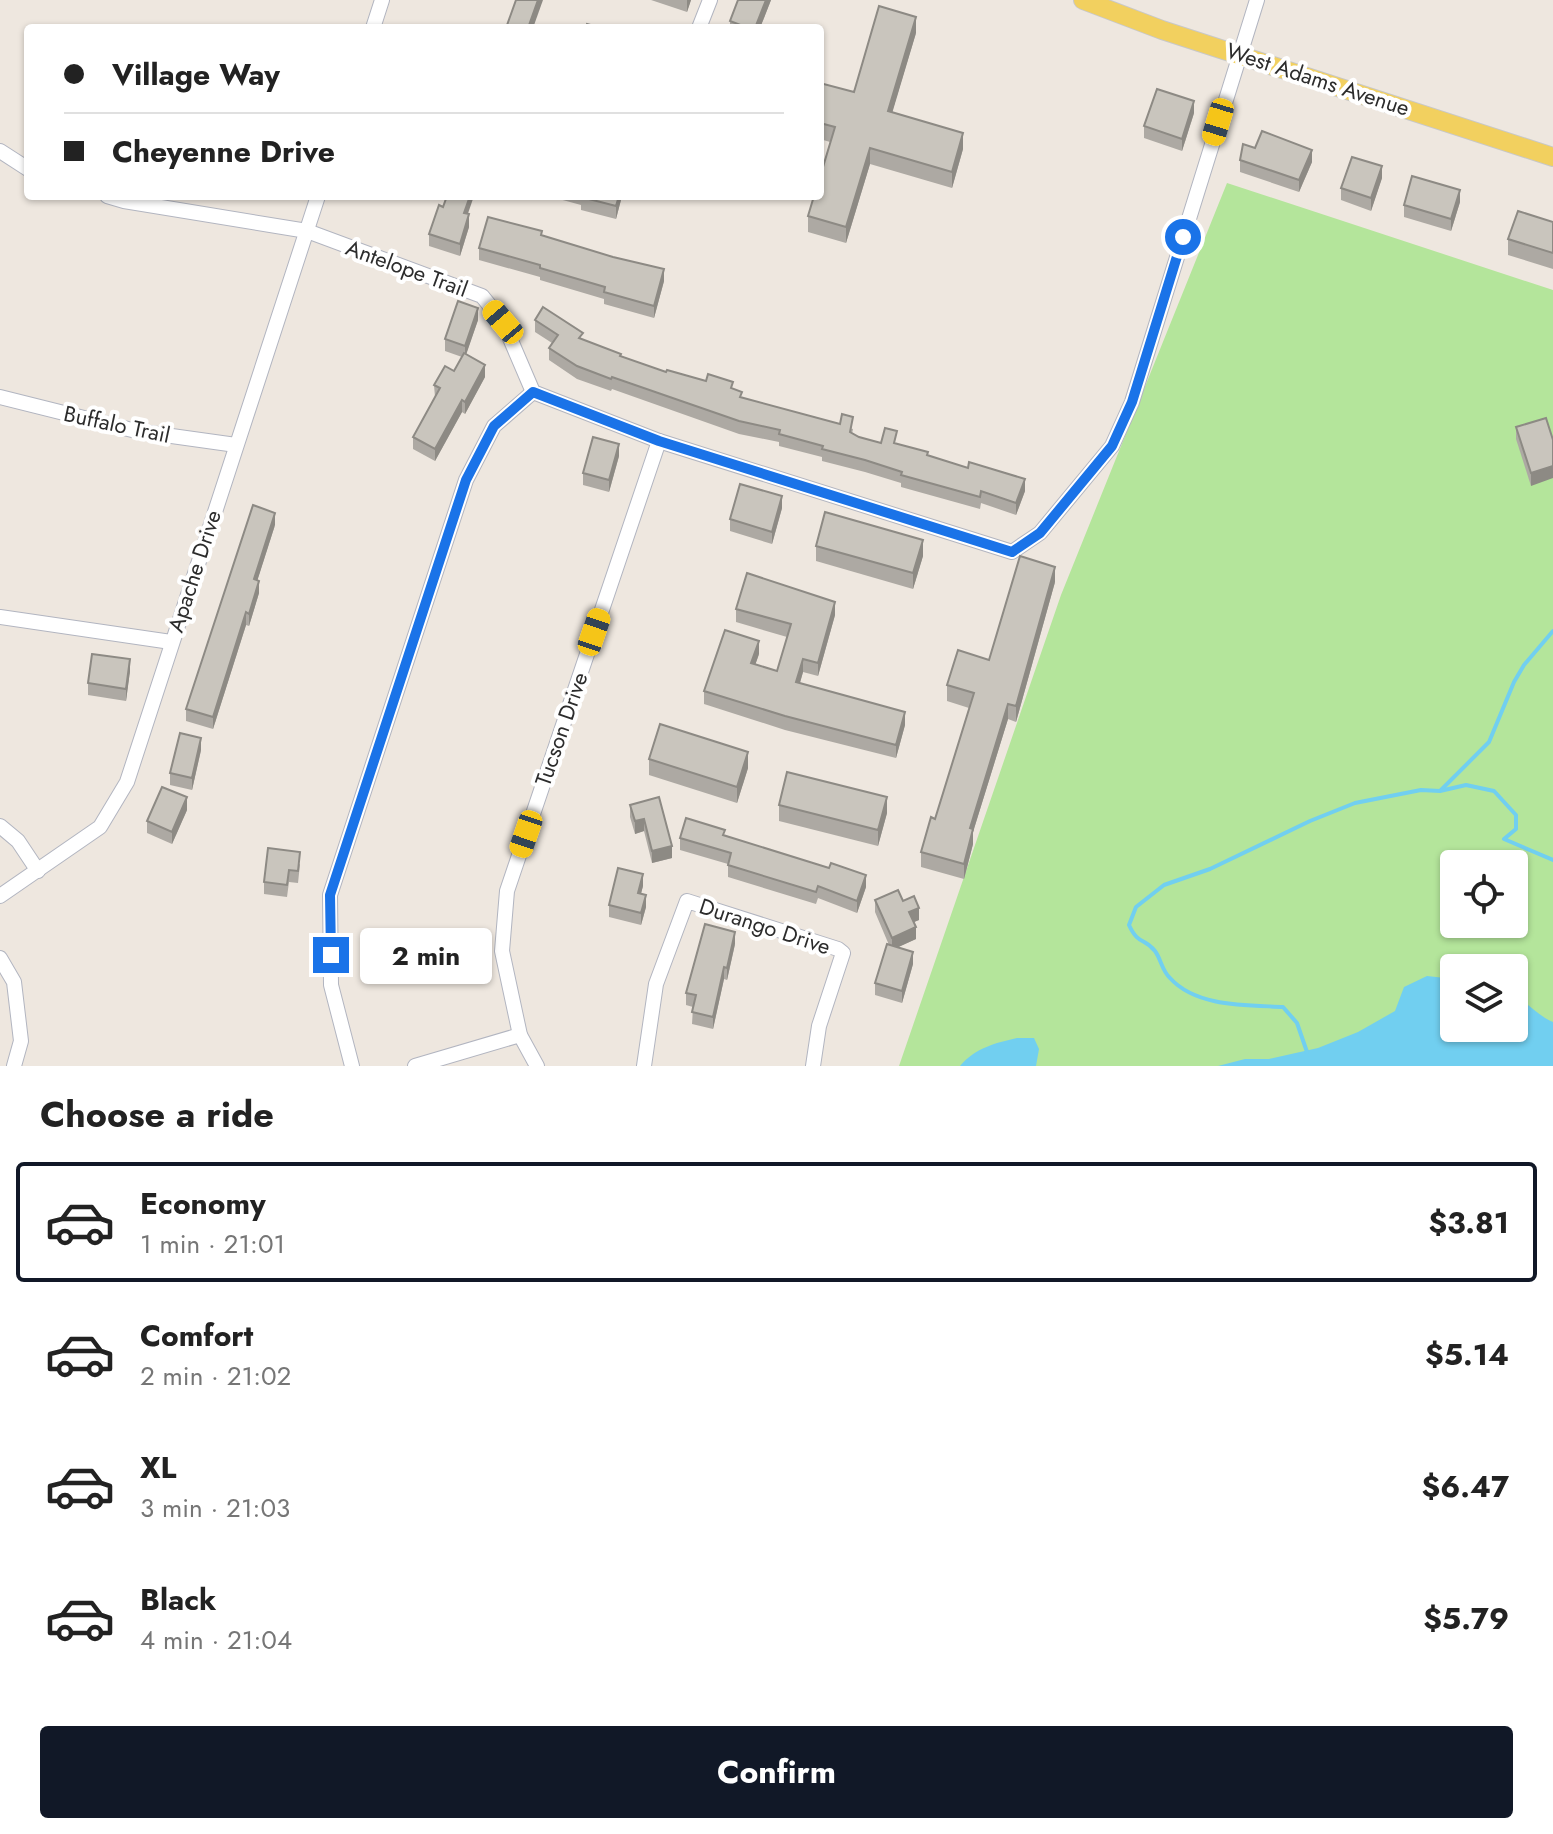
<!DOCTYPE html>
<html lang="en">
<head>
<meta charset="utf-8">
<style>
	:root { --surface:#fff; --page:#f6f6f6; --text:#222; --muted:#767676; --line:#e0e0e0; --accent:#111827 }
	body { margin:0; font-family:Jost,sans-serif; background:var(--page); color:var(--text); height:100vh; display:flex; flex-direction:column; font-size:30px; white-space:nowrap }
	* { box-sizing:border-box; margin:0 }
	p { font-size:26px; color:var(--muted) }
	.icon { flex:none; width:44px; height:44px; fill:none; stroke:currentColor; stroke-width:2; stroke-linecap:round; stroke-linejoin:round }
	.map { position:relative; height:1066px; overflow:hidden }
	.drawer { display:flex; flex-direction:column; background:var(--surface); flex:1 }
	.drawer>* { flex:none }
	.hud { position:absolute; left:24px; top:24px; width:800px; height:176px; border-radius:8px; box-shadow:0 2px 6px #0004; display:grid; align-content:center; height:176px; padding:0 40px; background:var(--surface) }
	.buttons { position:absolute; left:1440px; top:850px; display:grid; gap:16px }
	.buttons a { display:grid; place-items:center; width:88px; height:88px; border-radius:8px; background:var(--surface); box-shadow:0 2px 6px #0004; font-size:40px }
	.end { position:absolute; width:36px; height:36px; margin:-18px; border:10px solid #1a73e8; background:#fff; box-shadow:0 0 0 4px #fff }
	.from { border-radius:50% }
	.bubble { position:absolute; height:56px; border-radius:8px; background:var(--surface); box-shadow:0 2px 6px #0004; font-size:26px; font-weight:700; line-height:56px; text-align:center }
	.car { position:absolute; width:24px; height:48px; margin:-24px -12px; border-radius:10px; box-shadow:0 0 6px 2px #0007; background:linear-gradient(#f5c518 24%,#345 0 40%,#f5c518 0 76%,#345 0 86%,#f5c518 0) }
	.hud b { display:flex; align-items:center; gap:28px; height:76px; font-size:30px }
	.hud b+b { border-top:2px solid var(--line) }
	.hud i { width:20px; height:20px; background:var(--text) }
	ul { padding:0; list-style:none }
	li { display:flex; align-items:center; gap:24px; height:120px; margin:0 16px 12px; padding:0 24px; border:4px solid transparent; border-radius:8px }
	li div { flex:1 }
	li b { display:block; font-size:30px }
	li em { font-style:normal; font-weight:700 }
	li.selected { border-color:var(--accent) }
	li>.icon { width:72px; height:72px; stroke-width:1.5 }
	h2 { padding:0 40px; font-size:36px; line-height:96px }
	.primary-button { display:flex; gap:16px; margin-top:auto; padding:16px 40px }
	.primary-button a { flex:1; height:92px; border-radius:8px; background:var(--accent); color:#fff; font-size:32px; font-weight:700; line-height:92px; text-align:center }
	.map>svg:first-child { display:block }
</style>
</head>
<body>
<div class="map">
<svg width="1553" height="1066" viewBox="0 0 1553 1066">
	<rect width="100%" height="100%" fill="#eee7df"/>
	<path fill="#b4e59b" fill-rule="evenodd" d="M 1227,183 L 1553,290 L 1553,1066 L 899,1066 L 1061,595 ZM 1454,864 L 1514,864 L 1514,924 L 1454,924 ZM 1454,968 L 1514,968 L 1514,1028 L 1454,1028 Z"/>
	<g fill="#71cff0">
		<path d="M 1427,976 L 1454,979 L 1454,1028 L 1514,1028 L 1514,996 C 1529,1003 1538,1016 1553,1022 L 1553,1066 L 1218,1066 L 1245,1059 L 1269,1059 L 1318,1048 L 1358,1032 L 1395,1011 L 1404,987 Z"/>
		<path d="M 1017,1038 L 1034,1038 L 1039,1049 L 1036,1066 L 960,1066 C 975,1048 995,1043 1017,1038 Z"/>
	</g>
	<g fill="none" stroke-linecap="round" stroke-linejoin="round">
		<g stroke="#71cff0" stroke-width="4">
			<path d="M 1441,790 L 1489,742 L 1514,682 L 1524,665 L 1553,631"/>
			<path d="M 1307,1052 L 1297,1023 L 1283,1007 C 1246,1005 1196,1007 1170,978 C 1162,971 1161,959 1155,951 C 1145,938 1138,945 1129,925 L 1136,907 L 1164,885 L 1210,869 L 1310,821 L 1355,803 L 1421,790 L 1440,791 L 1466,785 L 1494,791 L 1516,815 L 1516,829 L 1504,839 L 1553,860"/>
		</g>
		<g stroke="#b2b5c0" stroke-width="16">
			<g id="minor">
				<path d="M 373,28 L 382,0"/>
				<path d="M 699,28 L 710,0"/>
				<path d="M 0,151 L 28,169"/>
				<path d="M 107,196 L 124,201 L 307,231 L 482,296 L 503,322 L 533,392 L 659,441 L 1012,552 L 1040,533 L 1112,446 L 1132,402 L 1257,0"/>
				<path d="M 0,397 L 136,431 L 236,445"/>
				<path d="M 0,617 L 171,642"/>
				<path d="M 0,826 L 18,841 L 38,871"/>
				<path d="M 0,896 L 100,827 L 127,782 L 318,196"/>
				<path d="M 0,958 L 14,982 L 21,1041 L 14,1066"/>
				<path d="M 352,1066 L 331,985 L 330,895 L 466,480 L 494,426 L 533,392"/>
				<path d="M 415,1066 L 520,1035"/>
				<path d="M 537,1066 L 520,1035 L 502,951 L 507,891 L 659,441"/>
				<path d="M 644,1066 L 656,984 L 687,901 L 838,949 L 843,953 L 819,1026 L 813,1066"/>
			</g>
		</g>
		<g stroke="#c8c8c8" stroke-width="20">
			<path id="major" d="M 1083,0 L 1162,30 L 1553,157"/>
		</g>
		<use href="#minor" stroke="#fff" stroke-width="14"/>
		<use href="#major" stroke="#f2d05f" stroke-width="18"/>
	</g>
	<g fill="#ada9a3">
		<path d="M 651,0 L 691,0 L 687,12 Z"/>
		<path d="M 738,0 L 771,0 L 760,28 L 730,28 L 730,21 Z"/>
		<path d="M 916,33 L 892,112 L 963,149 L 952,188 L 870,164 L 846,243 L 808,232 L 808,216 L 830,142 L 820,139 L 820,83 L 854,92 Z"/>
		<path d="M 1194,113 L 1182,151 L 1144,138 L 1144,126 Z"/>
		<path d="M 1255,148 L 1312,162 L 1299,192 L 1240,172 L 1240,160 Z"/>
		<path d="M 1382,178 L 1371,211 L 1341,200 L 1341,188 Z"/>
		<path d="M 548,196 L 622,196 L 616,219 L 581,210 L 581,205 Z"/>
		<path d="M 1460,202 L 1451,231 L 1404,217 L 1404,205 Z"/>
		<path d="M 468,214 L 469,227 L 460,256 L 429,246 L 429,234 Z"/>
		<path d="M 1553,222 L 1553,269 L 1508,255 L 1508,239 Z"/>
		<path d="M 542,235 L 664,281 L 654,318 L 604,304 L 604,299 L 540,280 L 540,277 L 479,260 L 479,248 Z"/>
		<path d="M 478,320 L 466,354 L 485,377 L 465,414 L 462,412 L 435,461 L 413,449 L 413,437 L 435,397 L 434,385 L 454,371 L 462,357 L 445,351 L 445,339 Z"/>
		<path d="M 535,320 L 621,356 L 666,372 L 733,389 L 742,398 L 853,429 L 852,434 L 859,437 L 881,443 L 897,444 L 1025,491 L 1016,515 L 981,503 L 980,509 L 901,487 L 901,483 L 865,472 L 822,461 L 822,457 L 779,446 L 779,442 L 739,434 L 612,389 L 611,391 L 577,379 L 549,360 L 549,348 L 552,343 L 535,332 Z"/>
		<path d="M 1546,418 L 1531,486 L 1516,439 L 1516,427 Z"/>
		<path d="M 619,456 L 609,492 L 583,485 L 583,473 Z"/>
		<path d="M 782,508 L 772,544 L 730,531 L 730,519 Z"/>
		<path d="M 275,525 L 257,581 L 259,593 L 249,626 L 246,625 L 213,729 L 186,721 L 186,709 Z"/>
		<path d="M 816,546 L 923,556 L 913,589 L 816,561 Z"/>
		<path d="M 1055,582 L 1016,722 L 1008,719 L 973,832 L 973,844 L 964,879 L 921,867 L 921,852 L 935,819 L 969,708 L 947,701 L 947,685 L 989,660 Z"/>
		<path d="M 736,609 L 835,615 L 818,676 L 803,672 L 800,683 L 905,725 L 896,758 L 785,730 L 704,704 L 704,691 L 759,654 L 755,665 L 777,671 L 787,637 L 736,622 Z"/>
		<path d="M 130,671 L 126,701 L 88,695 L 88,683 Z"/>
		<path d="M 201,750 L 192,790 L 170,785 L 170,773 Z"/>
		<path d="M 649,759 L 748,768 L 737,803 L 649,775 Z"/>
		<path d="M 659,797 L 672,858 L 652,863 L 644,831 L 635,834 L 630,817 L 630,805 Z"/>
		<path d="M 779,805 L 887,813 L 878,846 L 779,821 Z"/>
		<path d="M 187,810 L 172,844 L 147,833 L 147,821 Z"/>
		<path d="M 725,836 L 866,887 L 857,913 L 818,898 L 816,904 L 728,877 L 728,864 L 680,850 L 680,838 Z"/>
		<path d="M 300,864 L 298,883 L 289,882 L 287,897 L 264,894 L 264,882 Z"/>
		<path d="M 643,886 L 641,893 L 646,907 L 641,925 L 609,917 L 609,905 Z"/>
		<path d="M 875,900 L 919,920 L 914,922 L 916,939 L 898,947 L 913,964 L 902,1003 L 875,995 L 875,983 L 889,945 L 875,912 Z"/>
		<path d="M 735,944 L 727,980 L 724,979 L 713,1029 L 692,1024 L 693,1007 L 686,1005 L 686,993 Z"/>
	</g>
	<g fill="#8d8a84">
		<path d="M 538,0 L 543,0 L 533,28 L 528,28 Z"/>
		<path d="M 687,0 L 691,0 L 687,12 Z"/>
		<path d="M 766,0 L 771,0 L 760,28 L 755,28 Z"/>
		<path d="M 916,17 L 916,33 L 888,127 L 888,111 Z"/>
		<path d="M 1194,101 L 1194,113 L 1182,151 L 1182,139 Z"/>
		<path d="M 963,133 L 963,149 L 952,188 L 952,172 Z"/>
		<path d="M 870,148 L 870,164 L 846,243 L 846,227 Z"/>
		<path d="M 1312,150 L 1312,162 L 1299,192 L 1299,180 Z"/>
		<path d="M 1382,166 L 1382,178 L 1371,211 L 1371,198 Z"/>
		<path d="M 1460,190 L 1460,202 L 1451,231 L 1451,219 Z"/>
		<path d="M 470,196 L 474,196 L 464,225 L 464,213 Z"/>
		<path d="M 619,196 L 622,196 L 616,219 L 616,206 Z"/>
		<path d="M 469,214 L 469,227 L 460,256 L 460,244 Z"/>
		<path d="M 664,269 L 664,281 L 654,318 L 654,306 Z"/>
		<path d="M 478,308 L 478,320 L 465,358 L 465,346 Z"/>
		<path d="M 485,365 L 485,377 L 465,414 L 465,402 Z"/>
		<path d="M 462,400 L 462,412 L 435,461 L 435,449 Z"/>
		<path d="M 619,444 L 619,456 L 609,492 L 609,480 Z"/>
		<path d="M 1553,466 L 1553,478 L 1531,486 L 1531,473 Z"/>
		<path d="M 1025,479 L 1025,491 L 1016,515 L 1016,503 Z"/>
		<path d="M 782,496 L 782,508 L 772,544 L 772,532 Z"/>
		<path d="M 275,513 L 275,525 L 254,591 L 254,579 Z"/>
		<path d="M 923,540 L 923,556 L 913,589 L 913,573 Z"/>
		<path d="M 1055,567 L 1055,582 L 1016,722 L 1016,706 Z"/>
		<path d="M 259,581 L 259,593 L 249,626 L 249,614 Z"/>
		<path d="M 835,602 L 835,615 L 818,676 L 818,663 Z"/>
		<path d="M 246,612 L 246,625 L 213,729 L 213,717 Z"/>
		<path d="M 759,641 L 759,654 L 751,677 L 751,663 Z"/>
		<path d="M 130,659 L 130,671 L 126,701 L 126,689 Z"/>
		<path d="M 803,659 L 803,672 L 796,696 L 796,682 Z"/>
		<path d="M 1008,704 L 1008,719 L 973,832 L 973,844 L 964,879 L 964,864 L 970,828 Z"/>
		<path d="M 905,712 L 905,725 L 896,758 L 896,745 Z"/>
		<path d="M 201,738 L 201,750 L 192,790 L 192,778 Z"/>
		<path d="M 748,752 L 748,768 L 737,803 L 737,787 Z"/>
		<path d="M 187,797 L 187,810 L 172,844 L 172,832 Z"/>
		<path d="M 887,797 L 887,813 L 878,846 L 878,830 Z"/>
		<path d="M 644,819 L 644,831 L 635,834 L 635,821 Z"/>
		<path d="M 672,846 L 672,858 L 652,863 L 652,851 Z"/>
		<path d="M 643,874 L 643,886 L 638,905 L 638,893 Z"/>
		<path d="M 866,875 L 866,887 L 857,913 L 857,901 Z"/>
		<path d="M 646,895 L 646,907 L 641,925 L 641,913 Z"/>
		<path d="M 919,908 L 919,920 L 909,924 L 909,912 Z"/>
		<path d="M 916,927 L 916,939 L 892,950 L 892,938 Z"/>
		<path d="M 735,932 L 735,944 L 727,980 L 727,968 Z"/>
		<path d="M 913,952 L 913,964 L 902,1003 L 902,991 Z"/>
		<path d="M 724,967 L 724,979 L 713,1029 L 713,1017 Z"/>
	</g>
	<g fill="#c9c5bd" stroke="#8d8a84" stroke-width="2">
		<path d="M 516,0 L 538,0 L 528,28 L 506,28 Z"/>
		<path d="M 738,0 L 766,0 L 755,28 L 748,28 L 730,21 Z"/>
		<path d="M 879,6 L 916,17 L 888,111 L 963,133 L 952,172 L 870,148 L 846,227 L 808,216 L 814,196 L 820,196 L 820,177 L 835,127 L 820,123 L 820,83 L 854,92 Z"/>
		<path d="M 587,24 L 601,28 L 586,28 Z"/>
		<path d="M 1157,89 L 1194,101 L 1182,139 L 1144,126 Z"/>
		<path d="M 1262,131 L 1312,150 L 1299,180 L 1240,160 L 1243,144 L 1255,148 Z"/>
		<path d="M 1352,157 L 1382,166 L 1371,198 L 1341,188 Z"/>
		<path d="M 1412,176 L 1460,190 L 1451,219 L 1404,205 Z"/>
		<path d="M 447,196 L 470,196 L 464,213 L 469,214 L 460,244 L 429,234 L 439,205 L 443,207 Z"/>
		<path d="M 581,196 L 619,196 L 616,206 L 581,197 Z"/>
		<path d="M 1518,211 L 1553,222 L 1553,253 L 1508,239 Z"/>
		<path d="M 488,217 L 542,231 L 541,235 L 613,257 L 664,269 L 654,306 L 604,292 L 605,287 L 540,268 L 540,265 L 479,248 Z"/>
		<path d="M 458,301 L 478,308 L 465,346 L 445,339 Z"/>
		<path d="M 543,307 L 583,333 L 579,338 L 621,354 L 620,356 L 666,372 L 667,370 L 706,381 L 708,374 L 733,382 L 731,388 L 742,392 L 740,397 L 840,424 L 842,414 L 853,417 L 850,432 L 859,437 L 881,443 L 885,428 L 897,431 L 894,443 L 928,452 L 927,455 L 968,468 L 969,462 L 1025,479 L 1016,503 L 981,491 L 980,497 L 901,475 L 902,472 L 865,460 L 822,449 L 823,446 L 779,434 L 780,430 L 739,421 L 612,377 L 611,379 L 577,366 L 549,348 L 558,335 L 535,320 Z"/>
		<path d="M 464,353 L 485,365 L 465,402 L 462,400 L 435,449 L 413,437 L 440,388 L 434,385 L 445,366 L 454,371 Z"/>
		<path d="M 1546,418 L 1553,440 L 1553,466 L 1531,473 L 1516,427 Z"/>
		<path d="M 593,437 L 619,444 L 609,480 L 583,473 Z"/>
		<path d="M 740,484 L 782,496 L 772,532 L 730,519 Z"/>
		<path d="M 253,505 L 275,513 L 254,579 L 259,581 L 249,614 L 246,612 L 213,717 L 186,709 Z"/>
		<path d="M 825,512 L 923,540 L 913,573 L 816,546 Z"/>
		<path d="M 1020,556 L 1055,567 L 1016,706 L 1008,704 L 970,828 L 973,829 L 964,864 L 921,852 L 931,817 L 935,819 L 974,693 L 947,685 L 958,650 L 989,660 Z"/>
		<path d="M 747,573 L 835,602 L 818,663 L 803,659 L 796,682 L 905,712 L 896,745 L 785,716 L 704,691 L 725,630 L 759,641 L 751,663 L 777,671 L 791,624 L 736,609 Z"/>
		<path d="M 92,654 L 130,659 L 126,689 L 88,683 Z"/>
		<path d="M 660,724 L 748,752 L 737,787 L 649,759 Z"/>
		<path d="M 180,733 L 201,738 L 192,778 L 170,773 Z"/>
		<path d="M 787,772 L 887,797 L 878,830 L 779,805 Z"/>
		<path d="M 162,787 L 187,797 L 172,832 L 147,821 Z"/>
		<path d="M 659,797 L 672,846 L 652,851 L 644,819 L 635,821 L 630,805 Z"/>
		<path d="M 686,818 L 725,830 L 723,835 L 829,868 L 831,863 L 866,875 L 857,901 L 818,886 L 816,892 L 728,865 L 731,853 L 680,838 Z"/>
		<path d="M 268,848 L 300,852 L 298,871 L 289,870 L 287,885 L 264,882 Z"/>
		<path d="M 618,868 L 643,874 L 638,893 L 646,895 L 641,913 L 609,905 Z"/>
		<path d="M 898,890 L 903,901 L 914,896 L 919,908 L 909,912 L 916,927 L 892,938 L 875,900 Z"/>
		<path d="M 705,924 L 735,932 L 727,968 L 724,967 L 713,1017 L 692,1012 L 696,995 L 686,993 Z"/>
		<path d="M 887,944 L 913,952 L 902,991 L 875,983 Z"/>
	</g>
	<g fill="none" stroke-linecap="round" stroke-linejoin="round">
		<path stroke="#1a73e8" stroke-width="10" d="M 331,955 L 330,895 L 466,480 L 494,426 L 533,392 L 659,441 L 1012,552 L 1040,533 L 1112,446 L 1132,402 L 1183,237"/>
	</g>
	<g text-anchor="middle" stroke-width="8" stroke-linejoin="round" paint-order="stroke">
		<g font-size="22" fill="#2c2c2c" stroke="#fff">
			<text transform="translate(1318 79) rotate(18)" y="8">West Adams Avenue</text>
			<text transform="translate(407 268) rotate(20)" y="8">Antelope Trail</text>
			<text transform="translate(117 424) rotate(12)" y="8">Buffalo Trail</text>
			<text transform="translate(194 571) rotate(-72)" y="8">Apache Drive</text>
			<text transform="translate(561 729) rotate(-71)" y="8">Tucson Drive</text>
			<text transform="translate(765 926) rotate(18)" y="8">Durango Drive</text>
		</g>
	</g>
</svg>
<div class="buttons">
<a><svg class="icon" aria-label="locate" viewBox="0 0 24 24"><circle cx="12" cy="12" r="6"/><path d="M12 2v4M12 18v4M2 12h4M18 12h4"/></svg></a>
<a><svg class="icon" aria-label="layers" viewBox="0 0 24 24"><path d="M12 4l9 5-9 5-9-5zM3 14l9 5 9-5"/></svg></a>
</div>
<i class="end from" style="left:1183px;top:237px"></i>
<i class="end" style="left:331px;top:955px"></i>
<div class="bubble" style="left:360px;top:928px;width:132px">2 min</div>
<i class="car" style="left:1218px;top:122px;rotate:197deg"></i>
<i class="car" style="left:503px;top:322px;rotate:320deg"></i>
<i class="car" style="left:594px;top:632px;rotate:19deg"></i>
<i class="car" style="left:526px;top:834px;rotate:199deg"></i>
<div class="hud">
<b><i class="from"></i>Village Way</b>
<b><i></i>Cheyenne Drive</b>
</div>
</div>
<section class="drawer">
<h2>Choose a ride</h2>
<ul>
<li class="selected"><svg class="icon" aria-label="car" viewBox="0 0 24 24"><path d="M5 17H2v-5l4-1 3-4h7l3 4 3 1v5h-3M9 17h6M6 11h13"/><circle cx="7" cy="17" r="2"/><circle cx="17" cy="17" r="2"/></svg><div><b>Economy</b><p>1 min · 21:01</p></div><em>$3.81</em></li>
<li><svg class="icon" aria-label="car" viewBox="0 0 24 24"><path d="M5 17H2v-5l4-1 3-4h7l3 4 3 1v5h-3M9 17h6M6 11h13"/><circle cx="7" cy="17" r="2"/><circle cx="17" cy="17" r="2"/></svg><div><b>Comfort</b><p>2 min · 21:02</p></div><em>$5.14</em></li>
<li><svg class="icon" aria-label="car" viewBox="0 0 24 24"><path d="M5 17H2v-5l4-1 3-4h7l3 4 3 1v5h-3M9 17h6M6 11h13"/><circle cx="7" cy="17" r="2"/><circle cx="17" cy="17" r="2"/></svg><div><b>XL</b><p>3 min · 21:03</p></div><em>$6.47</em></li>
<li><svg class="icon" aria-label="car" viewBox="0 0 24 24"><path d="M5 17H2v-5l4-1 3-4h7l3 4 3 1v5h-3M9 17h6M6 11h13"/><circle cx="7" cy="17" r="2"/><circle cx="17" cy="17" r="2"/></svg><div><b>Black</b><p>4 min · 21:04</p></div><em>$5.79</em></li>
</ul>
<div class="primary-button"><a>Confirm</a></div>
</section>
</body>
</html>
